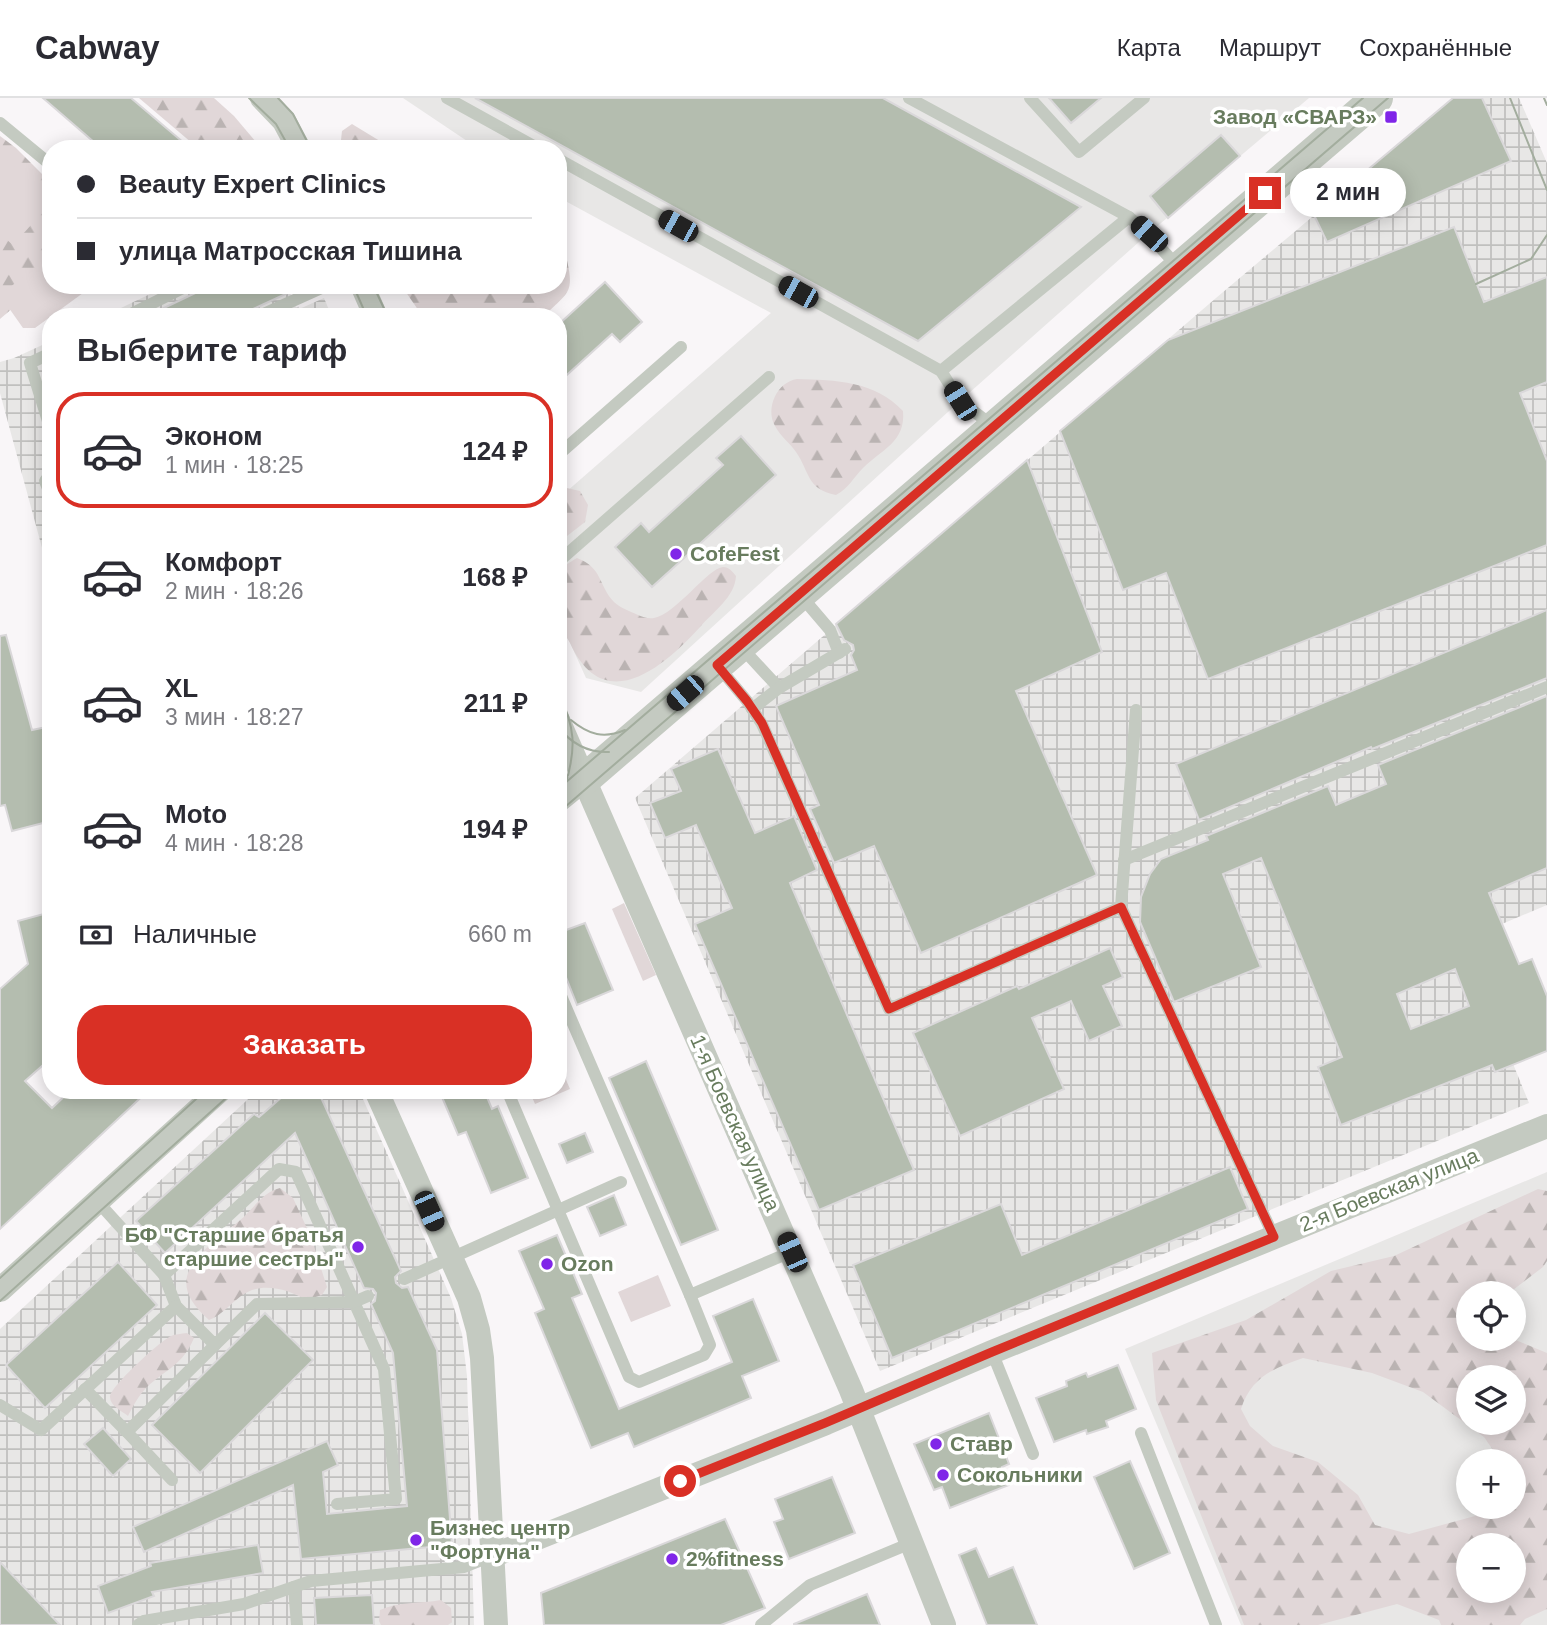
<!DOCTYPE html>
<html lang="ru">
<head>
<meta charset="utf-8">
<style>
	:root { --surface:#fff; --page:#f7f7f7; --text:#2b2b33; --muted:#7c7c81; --line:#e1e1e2; --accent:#d93025 }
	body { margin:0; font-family:Helvetica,sans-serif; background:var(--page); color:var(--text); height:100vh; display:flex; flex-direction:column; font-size:26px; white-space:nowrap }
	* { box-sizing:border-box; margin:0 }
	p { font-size:23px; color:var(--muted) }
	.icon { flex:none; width:38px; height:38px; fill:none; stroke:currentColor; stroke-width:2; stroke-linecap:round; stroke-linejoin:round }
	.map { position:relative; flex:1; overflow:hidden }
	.sheet { position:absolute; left:42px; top:210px; width:525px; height:791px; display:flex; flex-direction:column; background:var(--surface); border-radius:28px; box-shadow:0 4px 18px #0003 }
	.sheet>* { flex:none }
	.banner { position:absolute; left:42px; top:42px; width:525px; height:154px; border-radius:28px; box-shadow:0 4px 18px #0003; display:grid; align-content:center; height:154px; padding:0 35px; background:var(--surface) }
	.buttons { position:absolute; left:1456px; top:1183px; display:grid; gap:14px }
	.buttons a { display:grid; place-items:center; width:70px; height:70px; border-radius:50%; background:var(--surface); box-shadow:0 4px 18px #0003; font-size:35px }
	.end { position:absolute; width:32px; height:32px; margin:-16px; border:9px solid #d93025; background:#fff; box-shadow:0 0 0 4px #fff }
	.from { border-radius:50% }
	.bubble { position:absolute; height:49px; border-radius:24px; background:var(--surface); box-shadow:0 4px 18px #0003; font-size:23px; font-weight:700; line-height:49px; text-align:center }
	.car { position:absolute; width:21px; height:42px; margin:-21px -10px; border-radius:9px; box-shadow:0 0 5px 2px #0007; background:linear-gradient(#222 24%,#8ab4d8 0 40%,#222 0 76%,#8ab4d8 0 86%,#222 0) }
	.banner b { display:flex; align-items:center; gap:24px; height:66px; font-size:26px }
	.banner b+b { border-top:2px solid var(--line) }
	.banner i { width:18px; height:18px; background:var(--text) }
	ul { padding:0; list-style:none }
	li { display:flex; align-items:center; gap:21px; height:116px; margin:0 14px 10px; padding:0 21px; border:4px solid transparent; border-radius:28px }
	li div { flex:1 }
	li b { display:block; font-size:26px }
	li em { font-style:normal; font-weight:700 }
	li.current { border-color:var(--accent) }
	li>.icon { width:63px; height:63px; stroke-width:1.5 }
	h2 { padding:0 35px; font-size:32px; line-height:84px }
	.pay { display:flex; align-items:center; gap:18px; height:77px; padding:0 35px; font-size:26px }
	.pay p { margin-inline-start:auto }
	.button { display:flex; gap:14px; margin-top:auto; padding:14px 35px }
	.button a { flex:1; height:80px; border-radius:28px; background:var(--accent); color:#fff; font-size:28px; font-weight:700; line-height:80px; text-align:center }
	header { display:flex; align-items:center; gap:42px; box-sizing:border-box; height:98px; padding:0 35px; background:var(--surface); border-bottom:2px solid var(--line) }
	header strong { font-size:33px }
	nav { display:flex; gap:38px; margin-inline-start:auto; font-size:24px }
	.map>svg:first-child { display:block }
</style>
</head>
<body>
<header>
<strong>Cabway</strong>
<nav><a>Карта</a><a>Маршрут</a><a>Сохранённые</a></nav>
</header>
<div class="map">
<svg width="1547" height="1527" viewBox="0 0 1547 1527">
	<defs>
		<pattern id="industrial-grid" width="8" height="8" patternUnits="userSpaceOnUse" patternTransform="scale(1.75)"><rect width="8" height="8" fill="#e8e7e6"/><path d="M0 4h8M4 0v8" fill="none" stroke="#c0c0be"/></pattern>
		<pattern id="forest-firs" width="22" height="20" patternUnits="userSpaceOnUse" patternTransform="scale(1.75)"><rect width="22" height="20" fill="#e1d7d8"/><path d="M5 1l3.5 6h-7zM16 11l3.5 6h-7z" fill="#bab3b2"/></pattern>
	</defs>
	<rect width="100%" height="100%" fill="#f9f6f8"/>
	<g fill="#e8e7e6" fill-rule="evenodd">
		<path d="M 403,0 L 1309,0 L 1148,136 L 960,303 L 641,594 L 586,580 L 558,518 L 558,401 L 771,215 L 558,99 L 558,51 L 479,51 Z"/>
		<path d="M 1547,1074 L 1547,1527 L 1241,1527 L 1125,1251 ZM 1468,1195 L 1514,1195 L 1514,1241 L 1468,1241 ZM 1468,1279 L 1514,1279 L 1514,1325 L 1468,1325 ZM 1468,1363 L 1514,1363 L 1514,1409 L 1468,1409 ZM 1468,1447 L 1514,1447 L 1514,1493 L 1468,1493 Z"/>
	</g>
	<g fill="url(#industrial-grid)">
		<path d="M 1453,0 L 1519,0 L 1547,65 L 1547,807 L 1502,826 L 1472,865 L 1529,1005 L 880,1273 L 635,700 L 1216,200 Z"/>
		<path d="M 169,187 L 287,187 L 297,212 L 324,200 L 332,219 L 102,219 Z"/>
		<path d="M 51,243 L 51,483 L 0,295 L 0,264 L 14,260 Z"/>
		<path d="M 258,992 L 359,992 L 451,1200 L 462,1236 L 467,1278 L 474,1527 L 0,1527 L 0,1231 Z"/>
	</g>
	<g fill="url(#forest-firs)" fill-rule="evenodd">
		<path d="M 139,0 L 214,0 L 234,18 L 262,51 L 199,51 Z"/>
		<path d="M 352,26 L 393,51 L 340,51 L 342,33 Z"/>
		<path d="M 0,38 L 16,50 L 51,85 L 51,177 L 0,221 Z"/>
		<path d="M 558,153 L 566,158 C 575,196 569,193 543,219 L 423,219 L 401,187 L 558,187 Z"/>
		<path d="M 797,281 C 836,282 875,283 903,313 C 906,344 881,352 863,370 C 853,380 849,390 836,397 C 806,391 810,374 796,354 C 790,345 780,338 775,328 C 765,310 777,284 797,281 Z"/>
		<path d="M 558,388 L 580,393 L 588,407 L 585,424 L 558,445 Z"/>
		<path d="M 577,460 C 603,470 598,487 614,504 C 620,510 630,513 638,517 C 643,519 648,521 654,520 C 676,516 708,470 723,469 C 729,469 733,474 736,478 C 735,499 713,514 700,529 C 664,569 604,620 570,545 C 566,538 560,529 558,521 C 557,513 556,487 558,478 C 560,470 570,464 577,460 Z"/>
		<path d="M 280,1090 L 293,1100 L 311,1139 L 327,1189 L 322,1197 L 306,1202 C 288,1191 260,1183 241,1198 C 229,1207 222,1217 209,1222 C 158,1178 204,1153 239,1123 C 253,1112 262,1094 280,1090 Z"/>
		<path d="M 1538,1091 L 1547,1093 L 1547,1163 L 1543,1169 L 1509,1195 L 1468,1195 L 1468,1241 L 1513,1241 L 1547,1255 L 1547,1511 L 1525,1521 L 1520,1527 L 1441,1527 L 1439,1522 L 1397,1506 L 1318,1527 L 1244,1527 L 1156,1302 L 1152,1255 L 1246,1222 L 1331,1173 L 1394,1158 ZM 1303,1260 L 1372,1275 L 1423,1294 L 1484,1339 L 1493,1352 L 1496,1363 L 1514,1363 L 1514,1409 L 1489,1409 L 1475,1418 L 1409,1436 L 1375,1427 L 1358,1397 L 1318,1364 L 1273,1348 L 1250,1328 L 1241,1311 C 1251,1279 1274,1270 1303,1260 ZM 1468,1279 L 1514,1279 L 1514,1325 L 1468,1325 ZM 1468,1447 L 1514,1447 L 1514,1493 L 1468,1493 Z"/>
		<path d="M 187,1235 L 194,1240 C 182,1268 166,1271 147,1289 C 139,1297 133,1308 128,1318 C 122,1313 110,1308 110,1299 C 110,1289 160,1243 171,1238 C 175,1236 181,1236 187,1235 Z"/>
		<path d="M 441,1502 L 451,1510 L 452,1524 L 448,1527 L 381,1527 L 379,1523 L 380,1512 C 399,1503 420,1506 441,1502 Z"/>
	</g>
	<g fill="#e1d7d8">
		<path d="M 0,56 L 51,100 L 51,105 L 13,147 L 0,136 Z"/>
		<path d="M 51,160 L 51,187 L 94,187 L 35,230 L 23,230 L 4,203 L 7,191 Z"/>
		<path d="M 624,805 L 656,877 L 643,883 L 612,811 Z"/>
		<path d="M 558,963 L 570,991 L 535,1006 L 529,992 L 558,992 Z"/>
		<path d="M 658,1177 L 671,1208 L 631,1224 L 618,1194 Z"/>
	</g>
	<g fill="#b4bdaf" stroke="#dad8da" stroke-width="2" fill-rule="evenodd">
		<path d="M 43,0 L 131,0 L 191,51 L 102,51 Z"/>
		<path d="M 475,0 L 883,0 L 1081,109 L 918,243 Z"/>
		<path d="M 1049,0 L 1101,0 L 1071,25 Z"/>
		<path d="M 1453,0 L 1482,0 L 1511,63 L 1327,144 L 1314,117 Z"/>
		<path d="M 1221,37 L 1240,58 L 1168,120 L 1150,98 Z"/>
		<path d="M 1454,129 L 1484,204 L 1547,179 L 1547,284 L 1520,295 L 1547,363 L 1547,447 L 1208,581 L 1166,475 L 1123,492 L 1060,333 L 1168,242 Z"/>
		<path d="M 605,184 L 642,224 L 620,244 L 612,236 L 558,285 L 558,227 Z"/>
		<path d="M 212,187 L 287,187 L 290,194 L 253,211 L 248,219 L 145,219 Z"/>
		<path d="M 298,210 L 301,219 L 279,219 Z"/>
		<path d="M 741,338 L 776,377 L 652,489 L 615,449 L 641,425 L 649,434 L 723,367 L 716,360 Z"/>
		<path d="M 1027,362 L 1102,554 L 1016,593 L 1097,777 L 921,855 L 874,748 L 834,765 L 810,711 L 819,707 L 776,608 L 857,572 L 851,557 L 854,552 L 853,547 L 844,542 L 836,526 Z"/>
		<path d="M 1547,512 L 1547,580 L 1372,651 L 1371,649 L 1199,722 L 1176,666 Z"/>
		<path d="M 6,537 L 32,632 L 51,628 L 51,723 L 12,733 L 5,707 L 0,708 L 0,538 Z"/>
		<path d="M 1547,598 L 1547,770 L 1489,795 L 1519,866 L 1532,861 L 1547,898 L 1547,953 L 1495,974 L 1492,967 L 1341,1027 L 1318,969 L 1342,959 L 1261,760 L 1223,776 L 1261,869 L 1174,904 L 1140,824 L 1141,799 L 1150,776 L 1161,761 L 1208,742 L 1206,738 L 1328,688 L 1336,707 L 1386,686 L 1378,667 ZM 1455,871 L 1469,908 L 1411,931 L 1397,896 Z"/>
		<path d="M 718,651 L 755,735 L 794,718 L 817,772 L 790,785 L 914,1072 L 819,1112 L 695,826 L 732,810 L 696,727 L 665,740 L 650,705 L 681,693 L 671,671 Z"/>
		<path d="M 51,814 L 51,960 L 25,983 L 52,1010 L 71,992 L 149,992 L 0,1131 L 0,891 L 28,866 L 18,823 Z"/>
		<path d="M 585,825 L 613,892 L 577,907 L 558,859 L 558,835 Z"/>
		<path d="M 1110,850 L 1123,879 L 1103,888 L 1122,928 L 1089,943 L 1071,903 L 1032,920 L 1064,991 L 960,1038 L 913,935 L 1017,888 L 1019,891 Z"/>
		<path d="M 646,963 L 718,1132 L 681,1147 L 609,980 Z"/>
		<path d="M 290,992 L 318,993 L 401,1173 L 395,1179 L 396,1185 L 402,1190 L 408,1189 L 437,1252 L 452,1447 L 301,1461 L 293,1387 L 144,1454 L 133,1429 L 327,1343 L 338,1367 L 323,1374 L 327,1416 L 407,1408 L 393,1255 L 371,1206 L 375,1203 L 376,1195 L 373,1191 L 364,1190 L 295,1035 L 165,1155 L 136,1123 L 254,1016 L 259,1019 Z"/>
		<path d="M 439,992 L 484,992 L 492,1011 L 498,1008 L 528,1080 L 491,1095 L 466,1034 L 458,1037 Z"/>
		<path d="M 585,1035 L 593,1054 L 567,1065 L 559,1046 Z"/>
		<path d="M 1230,1069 L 1248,1111 L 892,1260 L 853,1167 L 1001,1106 L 1022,1157 Z"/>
		<path d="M 614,1097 L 626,1127 L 600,1138 L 587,1109 Z"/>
		<path d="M 557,1137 L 582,1196 L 572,1200 L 619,1311 L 732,1264 L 713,1218 L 753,1201 L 779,1263 L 742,1278 L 751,1300 L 634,1349 L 628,1335 L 591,1350 L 535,1215 L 544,1211 L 519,1153 Z"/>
		<path d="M 118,1164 L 157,1207 L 45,1310 L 6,1267 Z"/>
		<path d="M 265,1215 L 313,1262 L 200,1375 L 152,1327 Z"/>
		<path d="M 1118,1267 L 1136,1311 L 1106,1323 L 1108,1329 L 1087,1336 L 1086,1332 L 1054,1344 L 1036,1300 L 1067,1288 L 1066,1283 L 1086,1275 L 1088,1279 Z"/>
		<path d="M 989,1315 L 1009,1366 L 1002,1369 L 1009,1387 L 950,1410 L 942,1389 L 934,1392 L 914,1346 Z"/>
		<path d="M 103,1330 L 131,1361 L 113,1378 L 84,1346 Z"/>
		<path d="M 1130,1363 L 1170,1455 L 1134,1471 L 1094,1379 Z"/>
		<path d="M 832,1379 L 855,1435 L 789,1461 L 774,1424 L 783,1421 L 775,1401 Z"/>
		<path d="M 725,1421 L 765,1510 L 721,1527 L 544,1527 L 541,1495 Z"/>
		<path d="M 258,1447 L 263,1475 L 152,1494 L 154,1498 L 108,1515 L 98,1488 L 151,1468 L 150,1465 Z"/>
		<path d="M 976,1450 L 989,1479 L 1013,1469 L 1037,1527 L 987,1527 L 959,1457 Z"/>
		<path d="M 0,1464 L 60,1527 L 0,1527 Z"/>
		<path d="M 867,1496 L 880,1527 L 794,1527 L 794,1526 Z"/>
		<path d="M 372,1497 L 374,1527 L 316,1527 L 314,1500 Z"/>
	</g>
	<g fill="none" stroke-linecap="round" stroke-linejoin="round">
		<g stroke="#c4cac1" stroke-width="12">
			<path d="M 447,0 L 539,51"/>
			<path d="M 909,0 L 1129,119 L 941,273"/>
			<path d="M 1030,0 L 1079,54 L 1144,0"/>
			<path d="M 0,25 L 51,67"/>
			<path d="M 558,61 L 941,273 L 960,303 L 993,328"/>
			<path d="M 1129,119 L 1148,136 L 1178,169"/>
			<path d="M 125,219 L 189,187"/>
			<path d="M 257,219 L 328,187"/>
			<path d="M 51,255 L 30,265 L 51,333"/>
			<path d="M 558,357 L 681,249"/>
			<path d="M 51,375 L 45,383 L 51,398"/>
			<path d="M 558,464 L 769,279"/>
			<path d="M 801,498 L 830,532 L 839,555"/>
			<path d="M 741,549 L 779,590"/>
			<path d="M 717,567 L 747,603 L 762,626 L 889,911 L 1121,809"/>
			<path d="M 752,611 L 779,590 L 845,551"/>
			<path d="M 1136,612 L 1121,809 L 1274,1139"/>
			<path d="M 1124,762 L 1547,589"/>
			<path d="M 558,891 L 690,1197 L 791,1154"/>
			<path d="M 507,992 L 629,1279 L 639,1284 L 704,1257 L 710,1247 L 690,1197"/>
			<path d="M 98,1104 L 164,1177 L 279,1071 L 296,1074 L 384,1271 L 396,1401 L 337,1406"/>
			<path d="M 404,1181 L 621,1084"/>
			<path d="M 215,1247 L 257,1206 L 354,1204 L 368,1198"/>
			<path d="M 992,1254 L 1033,1356"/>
			<path d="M 85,1291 L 127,1334 L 215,1247 L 176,1208 L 164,1177"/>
			<path d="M 0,1307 L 41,1332 L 176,1208"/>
			<path d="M 127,1334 L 172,1382"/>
			<path d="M 1141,1335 L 1216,1527"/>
			<path d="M 294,1489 L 297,1527"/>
			<path d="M 138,1527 L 144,1523 L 244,1506 L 311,1483 L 464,1469 L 492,1458"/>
			<path d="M 761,1527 L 810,1487 L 911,1445"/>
		</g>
		<g stroke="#c4cac1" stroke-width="24">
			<path d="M 262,0 L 284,23 L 299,51"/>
			<path d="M 362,187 L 376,219"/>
			<path d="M 558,622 L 851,1292 L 944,1527"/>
			<path d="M 558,703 L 585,681"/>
			<path d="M 376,992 L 469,1200 L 478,1232 L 482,1260 L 496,1527"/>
			<path d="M 0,1192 L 220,992"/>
			<path d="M 492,1458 L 826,1325 L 992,1254 L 1547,1028"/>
		</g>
		<path stroke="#c4cac1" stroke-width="32" d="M 585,681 L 1377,0"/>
		<g stroke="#a3ad9e" stroke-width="2">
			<path d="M 249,0 L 276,26 L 290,51"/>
			<path d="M 278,0 L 293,16 L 311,51"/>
			<path d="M 1510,0 L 1547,92"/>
			<path d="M 1544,0 L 1547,7"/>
			<path d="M 1476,186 L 1531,161 L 1547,137"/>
			<path d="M 353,187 L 367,219"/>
			<path d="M 373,187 L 388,219"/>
			<path d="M 558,593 C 575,629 577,649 565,688"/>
			<path d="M 571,622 C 589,637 604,641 625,632"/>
			<path d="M 558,629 C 571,645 588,655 609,654"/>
			<path d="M 558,691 L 1363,0"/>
			<path d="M 558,715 L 1388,0"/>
			<path d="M 0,1180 L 206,992"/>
			<path d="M 0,1203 L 235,992"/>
		</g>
	</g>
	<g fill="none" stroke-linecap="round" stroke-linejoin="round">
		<path stroke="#d93025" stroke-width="9" d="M 680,1383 L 825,1325 L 992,1254 L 1274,1139 L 1121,809 L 889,911 L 762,625 L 747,603 L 717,567 L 1265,95"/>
	</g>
	<g fill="#8026e8" stroke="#fff" stroke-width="2.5">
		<rect x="1384" y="12" width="14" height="14" rx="3.5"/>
		<circle cx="676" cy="456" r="7"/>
		<circle cx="358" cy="1149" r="7"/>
		<circle cx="547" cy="1166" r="7"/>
		<circle cx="936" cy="1346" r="7"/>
		<circle cx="943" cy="1377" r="7"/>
		<circle cx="416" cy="1442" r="7"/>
		<circle cx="672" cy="1461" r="7"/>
	</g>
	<g text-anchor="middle" stroke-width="7" stroke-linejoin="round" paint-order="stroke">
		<g font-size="21" font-weight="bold" fill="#687c5e" stroke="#fff" text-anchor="start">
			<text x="1377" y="26" text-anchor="end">Завод «СВАРЗ»</text>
			<text x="690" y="463">CofeFest</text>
			<text x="344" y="1144" text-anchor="end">БФ "Старшие братья<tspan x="344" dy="24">старшие сестры"</tspan></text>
			<text x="561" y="1173">Ozon</text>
			<text x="950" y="1353">Ставр</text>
			<text x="957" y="1384">Сокольники</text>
			<text x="430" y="1437">Бизнес центр<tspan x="430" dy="24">"Фортуна"</tspan></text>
			<text x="686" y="1468">2%fitness</text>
		</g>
		<g font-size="21" fill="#687c5e" stroke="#fff">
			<text transform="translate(735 1025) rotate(66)" y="7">1-я Боевская улица</text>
			<text transform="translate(1389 1092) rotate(-22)" y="7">2-я Боевская улица</text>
		</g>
	</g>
</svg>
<div class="buttons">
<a><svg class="icon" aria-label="locate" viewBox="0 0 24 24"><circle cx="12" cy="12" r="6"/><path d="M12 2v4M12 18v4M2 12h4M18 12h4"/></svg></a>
<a><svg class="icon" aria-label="layers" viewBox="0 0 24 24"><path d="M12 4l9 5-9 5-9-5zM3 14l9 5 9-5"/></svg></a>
<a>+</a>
<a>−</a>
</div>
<i class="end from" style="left:680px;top:1383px"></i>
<i class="end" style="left:1265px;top:95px"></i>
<div class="bubble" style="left:1290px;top:70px;width:116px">2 мин</div>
<i class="car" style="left:678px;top:128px;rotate:299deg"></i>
<i class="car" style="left:1149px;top:136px;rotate:312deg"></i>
<i class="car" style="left:798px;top:194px;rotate:299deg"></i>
<i class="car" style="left:960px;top:303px;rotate:328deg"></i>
<i class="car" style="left:685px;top:595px;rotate:229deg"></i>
<i class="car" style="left:429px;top:1113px;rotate:156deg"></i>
<i class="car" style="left:792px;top:1154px;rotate:336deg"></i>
<div class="banner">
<b><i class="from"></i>Beauty Expert Clinics</b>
<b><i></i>улица Матросская Тишина</b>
</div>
<section class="sheet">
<h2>Выберите тариф</h2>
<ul>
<li class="current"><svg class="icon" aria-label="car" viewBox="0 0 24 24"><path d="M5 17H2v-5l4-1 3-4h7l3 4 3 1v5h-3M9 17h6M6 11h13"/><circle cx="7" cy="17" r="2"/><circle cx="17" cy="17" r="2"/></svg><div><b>Эконом</b><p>1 мин · 18:25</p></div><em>124 ₽</em></li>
<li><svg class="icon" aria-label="car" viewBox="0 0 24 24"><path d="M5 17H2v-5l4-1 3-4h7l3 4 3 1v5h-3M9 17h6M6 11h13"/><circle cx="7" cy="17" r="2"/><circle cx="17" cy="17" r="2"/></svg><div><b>Комфорт</b><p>2 мин · 18:26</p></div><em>168 ₽</em></li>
<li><svg class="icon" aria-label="car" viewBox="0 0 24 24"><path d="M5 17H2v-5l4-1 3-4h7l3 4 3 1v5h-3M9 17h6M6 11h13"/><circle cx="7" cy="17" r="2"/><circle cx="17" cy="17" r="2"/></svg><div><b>XL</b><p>3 мин · 18:27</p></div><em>211 ₽</em></li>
<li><svg class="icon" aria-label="car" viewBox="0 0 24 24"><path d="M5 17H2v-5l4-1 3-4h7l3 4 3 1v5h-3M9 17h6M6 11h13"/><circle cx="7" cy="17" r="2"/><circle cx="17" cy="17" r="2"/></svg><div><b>Moto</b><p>4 мин · 18:28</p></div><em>194 ₽</em></li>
</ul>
<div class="pay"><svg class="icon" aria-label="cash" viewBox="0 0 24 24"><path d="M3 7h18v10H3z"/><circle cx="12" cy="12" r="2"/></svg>Наличные<p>660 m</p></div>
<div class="button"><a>Заказать</a></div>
</section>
</div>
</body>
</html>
